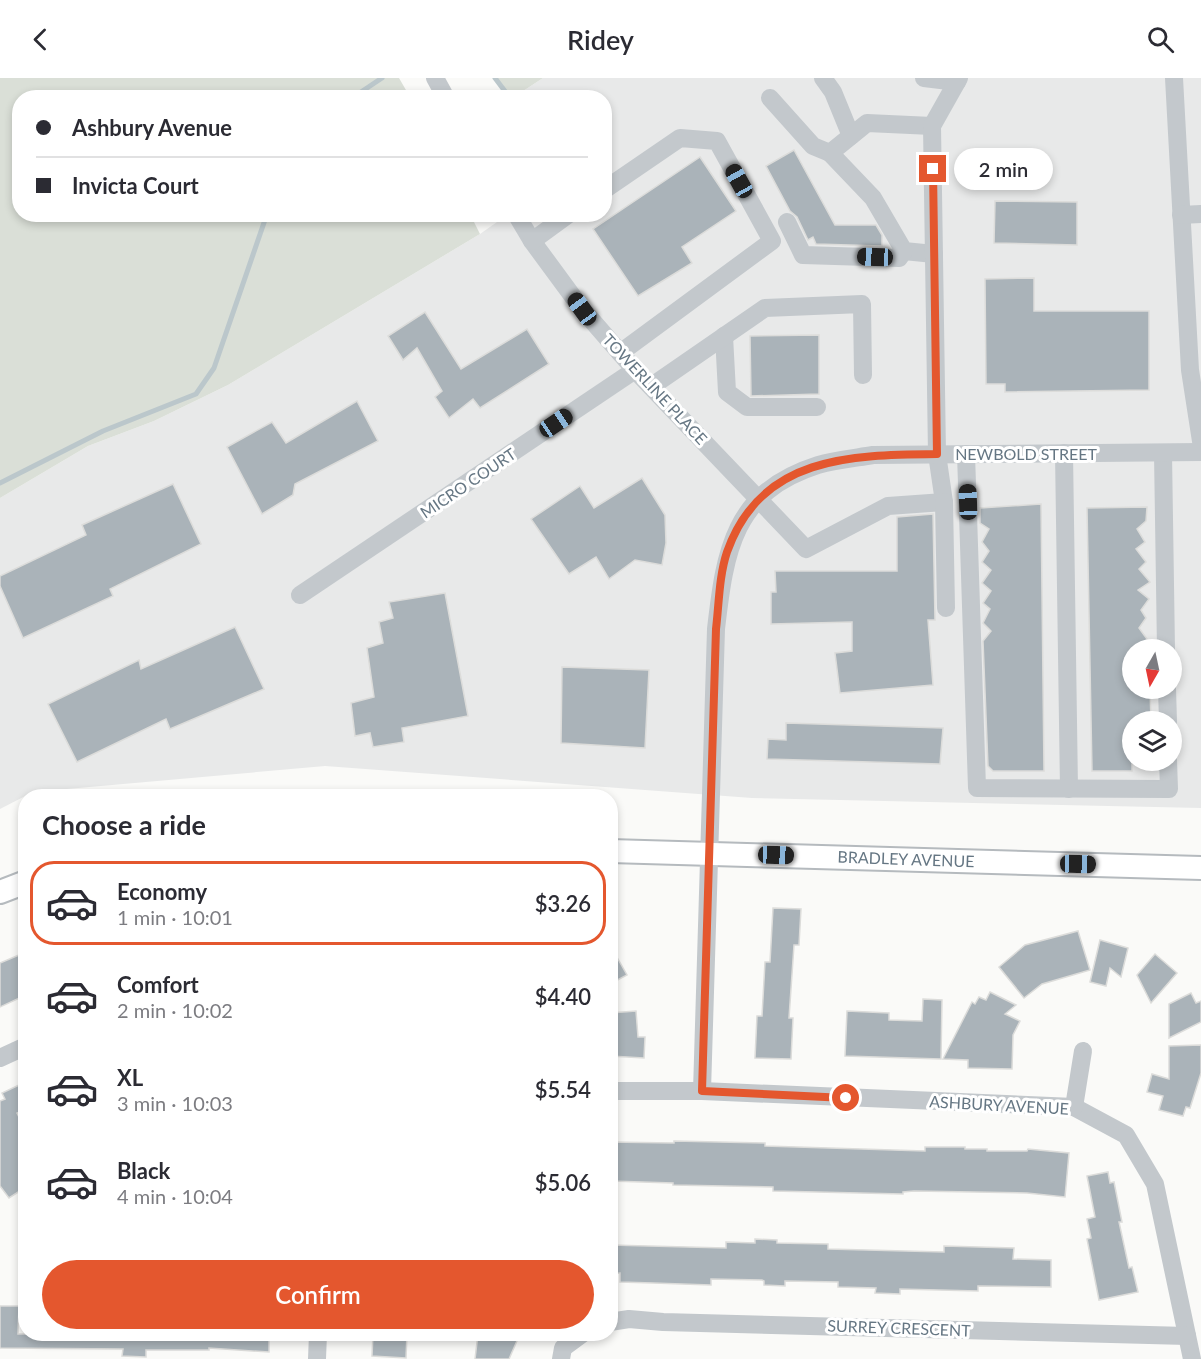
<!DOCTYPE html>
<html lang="en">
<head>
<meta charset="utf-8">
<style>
	:root { --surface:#fff; --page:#f2f2f3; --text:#2b2b33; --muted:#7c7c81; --line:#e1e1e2; --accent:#e4572e }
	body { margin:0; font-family:Lato,sans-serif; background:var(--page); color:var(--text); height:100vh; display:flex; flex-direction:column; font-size:22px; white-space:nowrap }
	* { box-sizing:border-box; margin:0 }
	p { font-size:20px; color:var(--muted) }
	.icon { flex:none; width:33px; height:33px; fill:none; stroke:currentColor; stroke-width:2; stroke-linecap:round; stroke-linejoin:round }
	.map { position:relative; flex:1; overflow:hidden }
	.drawer { position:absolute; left:18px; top:711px; width:600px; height:552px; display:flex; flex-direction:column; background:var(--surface); border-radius:24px; box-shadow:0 3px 9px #0003 }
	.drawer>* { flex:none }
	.top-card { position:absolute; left:12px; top:12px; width:600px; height:132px; border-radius:24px; box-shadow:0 3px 9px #0003; display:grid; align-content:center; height:132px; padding:0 24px; background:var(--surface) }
	.needle { width:39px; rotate:189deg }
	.buttons { position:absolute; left:1122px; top:561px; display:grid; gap:12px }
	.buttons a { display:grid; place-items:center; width:60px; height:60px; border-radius:50%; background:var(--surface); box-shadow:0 3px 9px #0003; font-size:30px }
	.end { position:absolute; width:27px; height:27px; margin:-14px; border:8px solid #e4572e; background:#fff; box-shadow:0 0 0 3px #fff }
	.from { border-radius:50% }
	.bubble { position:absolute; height:42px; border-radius:21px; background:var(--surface); box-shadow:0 3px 9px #0003; font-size:20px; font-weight:600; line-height:42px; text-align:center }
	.car { position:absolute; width:18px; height:36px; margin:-18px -9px; border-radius:8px; box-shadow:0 0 4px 2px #0007; background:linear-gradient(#222 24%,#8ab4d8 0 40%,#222 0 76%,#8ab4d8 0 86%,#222 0) }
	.top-card b { display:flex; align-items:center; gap:21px; height:57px; font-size:22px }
	.top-card b+b { border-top:2px solid var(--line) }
	.top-card i { width:15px; height:15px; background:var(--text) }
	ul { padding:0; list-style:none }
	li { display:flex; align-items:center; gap:18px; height:84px; margin:0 12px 9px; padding:0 12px; border:3px solid transparent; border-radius:24px }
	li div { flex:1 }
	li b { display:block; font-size:22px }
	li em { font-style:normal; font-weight:600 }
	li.active { border-color:var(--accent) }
	li>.icon { width:54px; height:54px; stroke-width:1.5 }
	h2 { padding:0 24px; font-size:27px; line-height:72px }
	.cta { display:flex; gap:12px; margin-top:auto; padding:12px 24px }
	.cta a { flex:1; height:69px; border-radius:36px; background:var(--accent); color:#fff; font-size:24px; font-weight:600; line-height:69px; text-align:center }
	header { display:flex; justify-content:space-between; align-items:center; height:78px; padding:0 24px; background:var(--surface); font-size:27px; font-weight:600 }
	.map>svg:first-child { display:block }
</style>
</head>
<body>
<header><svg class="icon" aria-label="back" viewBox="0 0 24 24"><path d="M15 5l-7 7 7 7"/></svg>Ridey<svg class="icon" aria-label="search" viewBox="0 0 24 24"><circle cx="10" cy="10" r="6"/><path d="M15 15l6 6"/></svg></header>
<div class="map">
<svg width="1201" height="1281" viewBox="0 0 1201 1281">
	<rect width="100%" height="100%" fill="#fafaf8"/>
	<path fill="#e8e9e9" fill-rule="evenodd" d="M 543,0 L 1201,0 L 1201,730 L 752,720 L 325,688 L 33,714 L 0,731 L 0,420 L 88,368 L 154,343 L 228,307 L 480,156 L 507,137 L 604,136 L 604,20 L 514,19 ZM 1132,572 L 1172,572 L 1172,610 L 1132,610 ZM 1132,644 L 1172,644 L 1172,682 L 1132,682 Z"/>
	<g fill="#dadfd7">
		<path d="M 0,0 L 399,0 L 410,19 L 20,20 L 20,136 L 470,136 L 480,156 L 228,307 L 154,343 L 88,368 L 0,420 Z"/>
		<path d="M 496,0 L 543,0 L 514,19 L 508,19 Z"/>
	</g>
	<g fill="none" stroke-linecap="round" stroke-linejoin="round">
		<g stroke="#bbc7cb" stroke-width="5">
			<path d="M 495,0 L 510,20"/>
			<path d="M 352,20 L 382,0"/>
			<path d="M 0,405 L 103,353 L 196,316 L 214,290 L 267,136"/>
		</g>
	</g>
	<g fill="#aab3b9" stroke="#dcdcda" stroke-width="1.5">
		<path d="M 794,72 L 835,147 L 876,147 L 882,157 L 882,168 L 816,166 L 813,159 L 808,162 L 797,139 L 790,133 L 766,88 Z"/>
		<path d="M 700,79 L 736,133 L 682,169 L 692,185 L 638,218 L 593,151 Z"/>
		<path d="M 995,123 L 1077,124 L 1077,167 L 994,165 Z"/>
		<path d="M 1034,200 L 1034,233 L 1149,233 L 1149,312 L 1005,314 L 1005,306 L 986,306 L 985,201 Z"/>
		<path d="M 425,234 L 461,291 L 527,251 L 549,286 L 480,330 L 473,321 L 449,340 L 435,319 L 442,313 L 417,270 L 403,282 L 388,258 Z"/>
		<path d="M 819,257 L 819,316 L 751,318 L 750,258 Z"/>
		<path d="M 357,323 L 378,363 L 295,406 L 293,417 L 262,436 L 227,369 L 272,344 L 286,365 Z"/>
		<path d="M 642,400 L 665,437 L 666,465 L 662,487 L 635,482 L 609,501 L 596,479 L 569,496 L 531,441 L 580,408 L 594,430 Z"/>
		<path d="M 173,406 L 201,466 L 110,511 L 113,518 L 23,560 L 0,508 L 0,498 L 86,457 L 82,447 Z"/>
		<path d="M 1041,426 L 1044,693 L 993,693 L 988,688 L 983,563 L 991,553 L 983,545 L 990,531 L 983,525 L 991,513 L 982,505 L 991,492 L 982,484 L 989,473 L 982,464 L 989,451 L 980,445 L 980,430 Z"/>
		<path d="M 1147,429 L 1146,443 L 1137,451 L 1145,464 L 1136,471 L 1146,484 L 1139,491 L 1150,504 L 1138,512 L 1149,521 L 1141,532 L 1146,540 L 1139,550 L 1155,572 L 1132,572 L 1132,610 L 1150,610 L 1151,644 L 1132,644 L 1132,693 L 1092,693 L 1087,430 Z"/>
		<path d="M 933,436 L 935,542 L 928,542 L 933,607 L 840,615 L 835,575 L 852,573 L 852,544 L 771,546 L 771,514 L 776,514 L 775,493 L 897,493 L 897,439 Z"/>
		<path d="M 445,515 L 468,638 L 402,650 L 404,664 L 373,669 L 370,655 L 355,658 L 351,625 L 374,619 L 367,570 L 383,565 L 379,544 L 393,540 L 389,524 Z"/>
		<path d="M 235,549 L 264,611 L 170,651 L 166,641 L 77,684 L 48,626 L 139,582 L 141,591 Z"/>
		<path d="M 562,589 L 649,592 L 645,670 L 561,665 Z"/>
		<path d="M 786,645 L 943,650 L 940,686 L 767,681 L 768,661 L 786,662 Z"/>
		<path d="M 773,830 L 801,831 L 799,867 L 794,867 L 789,940 L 793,940 L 791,981 L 755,980 L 757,938 L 762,938 L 765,884 L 770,884 Z"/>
		<path d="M 1078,853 L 1090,892 L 1042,906 L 1024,920 L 999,889 L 1025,867 Z"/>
		<path d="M 1100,862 L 1128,870 L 1121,899 L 1110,890 L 1106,908 L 1090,904 Z"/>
		<path d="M 610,867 L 627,897 L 610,906 Z"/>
		<path d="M 26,874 L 26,917 L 0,929 L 0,885 Z"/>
		<path d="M 1155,876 L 1177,895 L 1151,925 L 1137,897 Z"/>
		<path d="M 990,914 L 1016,927 L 1005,936 L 1020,943 L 1013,957 L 1012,991 L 968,990 L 968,982 L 943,981 L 972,924 L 975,926 L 979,919 L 986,922 Z"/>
		<path d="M 1191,915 L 1196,925 L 1201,923 L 1201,944 L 1169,960 L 1169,926 Z"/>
		<path d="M 923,921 L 942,922 L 941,981 L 845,978 L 847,933 L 889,935 L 889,942 L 922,943 Z"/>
		<path d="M 636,933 L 638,959 L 645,959 L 644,980 L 610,978 L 610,935 Z"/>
		<path d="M 1201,967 L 1201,995 L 1190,1030 L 1186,1029 L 1183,1038 L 1159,1032 L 1163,1018 L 1147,1014 L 1152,996 L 1169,1001 L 1169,968 Z"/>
		<path d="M 19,1007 L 26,1020 L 26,1031 L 17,1035 L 26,1053 L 26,1109 L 9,1120 L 0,1108 L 0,1023 L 5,1021 L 2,1015 Z"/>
		<path d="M 674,1063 L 765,1065 L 765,1068 L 925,1073 L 925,1069 L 965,1069 L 965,1071 L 987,1071 L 987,1073 L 1027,1073 L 1028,1071 L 1069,1075 L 1065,1119 L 1027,1115 L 914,1113 L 903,1114 L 903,1116 L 773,1113 L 773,1109 L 673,1107 L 673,1105 L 610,1103 L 610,1064 L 674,1065 Z"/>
		<path d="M 1108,1094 L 1110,1105 L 1114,1104 L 1122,1144 L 1119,1144 L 1129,1190 L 1132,1189 L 1138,1214 L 1099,1222 L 1087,1161 L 1091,1160 L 1087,1141 L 1095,1139 L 1087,1098 Z"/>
		<path d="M 755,1161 L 777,1162 L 777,1165 L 828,1166 L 828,1171 L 944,1174 L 944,1168 L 1014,1170 L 1013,1181 L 1051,1182 L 1051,1209 L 978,1208 L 978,1213 L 900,1211 L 900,1216 L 875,1215 L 876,1210 L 838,1209 L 838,1204 L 785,1203 L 785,1208 L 764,1207 L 764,1203 L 762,1202 L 711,1201 L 711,1207 L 653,1205 L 620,1204 L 620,1195 L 610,1196 L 610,1167 L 726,1170 L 726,1164 L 755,1165 Z"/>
		<path d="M 0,1228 L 19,1228 L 18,1256 L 269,1256 L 269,1274 L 209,1270 L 209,1272 L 146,1272 L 146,1279 L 122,1278 L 123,1271 L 0,1270 Z"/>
		<path d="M 373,1256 L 407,1256 L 406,1280 L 372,1278 Z"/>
		<path d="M 478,1256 L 520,1256 L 509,1281 L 475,1281 Z"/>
	</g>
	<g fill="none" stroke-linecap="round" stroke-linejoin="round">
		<g stroke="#b5babe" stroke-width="26">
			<g id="major">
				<path d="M 610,773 L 1201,790"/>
				<path d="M 0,814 L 26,804"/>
			</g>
		</g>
		<g stroke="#c3c8cc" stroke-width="18">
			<path d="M 435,0 L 446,20"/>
			<path d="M 823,0 L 833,14 L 851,58"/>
			<path d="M 924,0 L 957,4"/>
			<path d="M 1174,0 L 1190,292 L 1201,363"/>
			<path d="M 770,20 L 813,68 L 830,75"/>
			<path d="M 932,48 L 867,45 L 830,75 L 873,120 L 904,173 L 934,176"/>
			<path d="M 604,112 L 680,60 L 717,63 L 772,163 L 620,275"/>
			<path d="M 516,136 L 532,163 L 582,231 L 635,292 L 806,471 L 888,428 L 944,424 L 937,376 L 932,48 L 959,0"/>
			<path d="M 1181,137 L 1201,136"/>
			<path d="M 787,144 L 803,177 L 899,180 L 904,173"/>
			<path d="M 532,163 L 569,136"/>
			<path d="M 724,258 L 727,314 L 747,329 L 817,329"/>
			<path d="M 652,308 L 765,230 L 862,226 L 863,297"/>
			<path d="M 1064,375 L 1069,711"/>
			<path d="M 1163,375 L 1166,572"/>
			<path d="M 966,376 L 977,710 L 1169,711 L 1168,682"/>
			<path d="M 944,424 L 946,530"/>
			<path d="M 300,517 L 635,292"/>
			<path d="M 1167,610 L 1168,644"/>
			<path d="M 0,980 L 26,968"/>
			<path d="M 610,1013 L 702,1013 L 1074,1029 L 1126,1057 L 1155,1106 L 1192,1281"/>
			<path d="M 702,1013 L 716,551 C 725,473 733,414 818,387 C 835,382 855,380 873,377 L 1201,374"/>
			<path d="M 1074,1029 L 1083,973"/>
			<path d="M 610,1244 L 629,1241 L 663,1244 L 1187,1258"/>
			<path d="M 317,1281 L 318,1256"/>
			<path d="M 561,1281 L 563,1270 L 582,1256"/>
		</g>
		<use href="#major" stroke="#fff" stroke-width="22"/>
	</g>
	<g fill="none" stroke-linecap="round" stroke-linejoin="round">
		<path stroke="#e4572e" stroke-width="8" d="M 846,1020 L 702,1013 L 716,551 C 719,526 719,498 727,474 C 761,378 850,377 937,376 L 933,91"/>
	</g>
	<g text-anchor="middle" stroke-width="6" stroke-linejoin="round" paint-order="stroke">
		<g font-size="16" fill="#657683" stroke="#fff">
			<text transform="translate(655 311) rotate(47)" y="6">TOWERLINE PLACE</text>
			<text x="1026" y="382">NEWBOLD STREET</text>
			<text transform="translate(468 405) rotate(-34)" y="6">MICRO COURT</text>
			<text transform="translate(906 781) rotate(2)" y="6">BRADLEY AVENUE</text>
			<text transform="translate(999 1027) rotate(3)" y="6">ASHBURY AVENUE</text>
			<text transform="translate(899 1250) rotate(2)" y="6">SURREY CRESCENT</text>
		</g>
	</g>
</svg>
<div class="buttons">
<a><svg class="needle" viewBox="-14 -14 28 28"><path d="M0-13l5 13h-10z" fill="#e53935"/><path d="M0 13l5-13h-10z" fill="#7c7c81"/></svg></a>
<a><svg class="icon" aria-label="layers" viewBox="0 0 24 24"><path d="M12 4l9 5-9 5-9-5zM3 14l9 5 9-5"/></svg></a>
</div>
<i class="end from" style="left:846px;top:1020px"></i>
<i class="end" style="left:933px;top:91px"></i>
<div class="bubble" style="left:954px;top:70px;width:99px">2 min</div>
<i class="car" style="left:739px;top:103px;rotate:331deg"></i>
<i class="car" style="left:875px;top:179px;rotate:272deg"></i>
<i class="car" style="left:582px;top:231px;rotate:324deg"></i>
<i class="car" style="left:556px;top:345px;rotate:56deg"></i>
<i class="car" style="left:968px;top:424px;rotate:358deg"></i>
<i class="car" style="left:776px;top:777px;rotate:92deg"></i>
<i class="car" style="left:1078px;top:786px;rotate:91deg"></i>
<div class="top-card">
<b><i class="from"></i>Ashbury Avenue</b>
<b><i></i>Invicta Court</b>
</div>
<section class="drawer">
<h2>Choose a ride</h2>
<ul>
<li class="active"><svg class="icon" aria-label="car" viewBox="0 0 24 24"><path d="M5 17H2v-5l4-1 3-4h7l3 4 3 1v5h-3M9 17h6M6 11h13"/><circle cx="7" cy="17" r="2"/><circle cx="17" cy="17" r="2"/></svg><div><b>Economy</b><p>1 min · 10:01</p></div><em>$3.26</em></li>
<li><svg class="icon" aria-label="car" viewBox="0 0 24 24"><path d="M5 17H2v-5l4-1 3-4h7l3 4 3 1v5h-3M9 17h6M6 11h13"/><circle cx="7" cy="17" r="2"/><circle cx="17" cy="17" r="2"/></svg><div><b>Comfort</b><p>2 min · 10:02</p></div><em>$4.40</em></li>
<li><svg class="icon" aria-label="car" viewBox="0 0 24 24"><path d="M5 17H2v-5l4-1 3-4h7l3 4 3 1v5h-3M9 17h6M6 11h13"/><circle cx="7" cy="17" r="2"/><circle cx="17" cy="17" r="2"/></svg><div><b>XL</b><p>3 min · 10:03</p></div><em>$5.54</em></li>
<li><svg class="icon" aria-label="car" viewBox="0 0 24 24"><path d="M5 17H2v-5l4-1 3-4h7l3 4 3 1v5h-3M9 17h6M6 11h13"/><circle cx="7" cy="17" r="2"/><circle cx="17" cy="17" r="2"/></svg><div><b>Black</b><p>4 min · 10:04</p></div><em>$5.06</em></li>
</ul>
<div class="cta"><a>Confirm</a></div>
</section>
</div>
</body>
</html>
